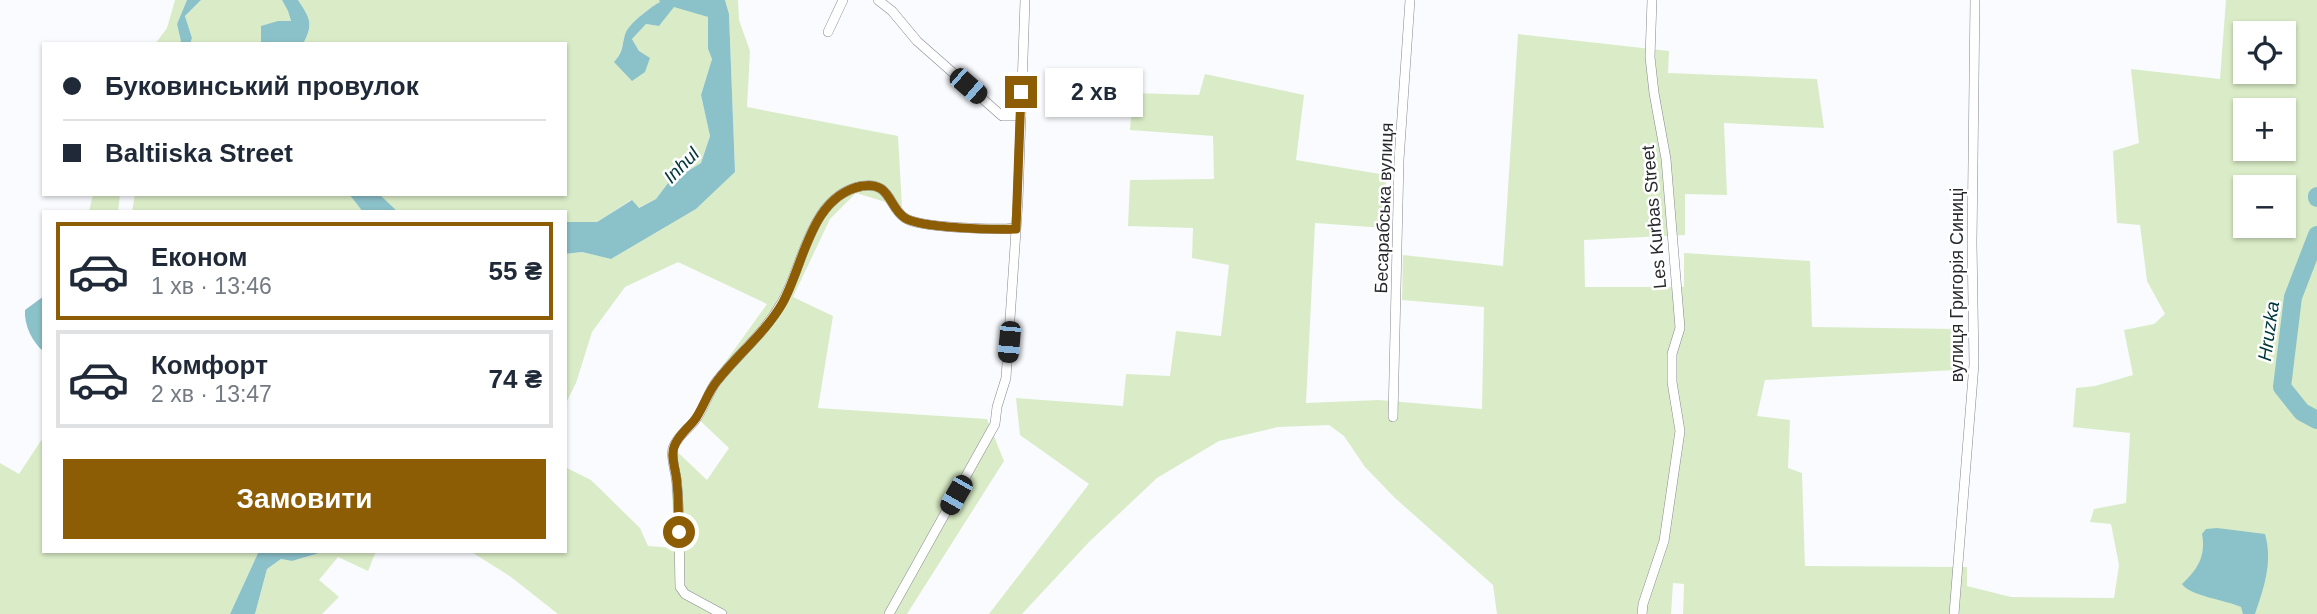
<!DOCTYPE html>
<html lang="uk">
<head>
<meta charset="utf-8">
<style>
	:root { --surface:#fff; --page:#f2f2f3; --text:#1f2937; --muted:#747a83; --line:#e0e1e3; --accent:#8c5d04 }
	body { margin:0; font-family:Arial,sans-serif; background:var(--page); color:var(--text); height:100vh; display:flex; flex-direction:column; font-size:26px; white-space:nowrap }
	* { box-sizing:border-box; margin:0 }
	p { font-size:23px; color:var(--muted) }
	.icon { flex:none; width:38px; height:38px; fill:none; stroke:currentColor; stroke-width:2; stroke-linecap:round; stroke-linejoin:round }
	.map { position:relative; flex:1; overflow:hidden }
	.panel { position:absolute; left:42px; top:210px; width:525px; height:343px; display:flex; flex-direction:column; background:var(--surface); border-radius:0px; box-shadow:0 2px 5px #0004 }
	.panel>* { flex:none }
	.guide { position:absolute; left:42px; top:42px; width:525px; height:154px; border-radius:0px; box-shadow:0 2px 5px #0004; display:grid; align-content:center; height:154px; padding:0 21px; background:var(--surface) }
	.fabs { position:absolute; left:2233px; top:21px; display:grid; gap:14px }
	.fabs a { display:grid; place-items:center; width:63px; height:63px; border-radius:0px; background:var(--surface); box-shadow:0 2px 5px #0004; font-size:35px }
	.end { position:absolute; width:32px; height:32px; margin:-16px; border:9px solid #8c5d04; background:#fff; box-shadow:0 0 0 4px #fff }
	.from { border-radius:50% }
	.bubble { position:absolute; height:49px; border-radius:0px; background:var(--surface); box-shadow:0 2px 5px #0004; font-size:23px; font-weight:800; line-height:49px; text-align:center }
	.car { position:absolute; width:21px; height:42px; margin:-21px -10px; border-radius:9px; box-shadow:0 0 5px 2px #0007; background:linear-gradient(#222 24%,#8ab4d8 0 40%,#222 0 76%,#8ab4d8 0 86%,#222 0) }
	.guide b { display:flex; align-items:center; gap:24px; height:66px; font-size:26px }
	.guide b+b { border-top:2px solid var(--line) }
	.guide i { width:18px; height:18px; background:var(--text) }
	ul { padding:12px 0 0; list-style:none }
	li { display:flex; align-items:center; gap:21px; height:98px; margin:0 14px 10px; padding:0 7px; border:4px solid var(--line); border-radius:0px }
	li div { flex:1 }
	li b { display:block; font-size:26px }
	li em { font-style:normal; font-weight:800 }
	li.active { border-color:var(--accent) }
	li>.icon { width:63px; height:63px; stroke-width:1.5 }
	.action { display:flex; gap:14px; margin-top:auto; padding:14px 21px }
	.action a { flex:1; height:80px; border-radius:0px; background:var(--accent); color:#fff; font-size:28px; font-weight:800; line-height:80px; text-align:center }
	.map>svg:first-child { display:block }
</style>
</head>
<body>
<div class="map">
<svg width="2317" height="614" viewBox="0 0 2317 614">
	<rect width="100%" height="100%" fill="#f9fbff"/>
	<g fill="#daecc7" fill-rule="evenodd">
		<path d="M 175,0 L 187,0 L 177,24 L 182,41 L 180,44 L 155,44 L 167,28 Z"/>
		<path d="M 201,0 L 282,0 L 288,11 L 291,21 L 262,26 L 261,44 L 190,44 L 192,38 L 185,16 Z"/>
		<path d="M 298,0 L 659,0 L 661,2 C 652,6 631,23 627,31 C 620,45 626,48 614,62 L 639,51 L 632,39 L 646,24 L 659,26 L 674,6 L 708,17 L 708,49 L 712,59 L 701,95 L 710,136 L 701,163 L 668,183 L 656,199 L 638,208 L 631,200 L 597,222 L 565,222 L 565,212 L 398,212 L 379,194 L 565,194 L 565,44 L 303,44 C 314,24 310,18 298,0 Z"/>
		<path d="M 725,0 L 738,0 L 739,20 L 750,51 L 747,107 L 898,136 L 902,207 L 856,193 L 830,219 L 793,297 L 833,316 L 818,408 L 987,419 L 1004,461 L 907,614 L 558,614 L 511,577 L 470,551 L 565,551 L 565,467 L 591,480 L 640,528 L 648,546 L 675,548 L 669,444 L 707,480 L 729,448 L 694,415 L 711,382 L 767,304 L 678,262 L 625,287 L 592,332 L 576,383 L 565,405 L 565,254 L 582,252 L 611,259 L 696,209 L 735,172 L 729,14 Z"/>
		<path d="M 2226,0 L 2317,0 L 2317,614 L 1683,614 L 1684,584 L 1673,583 L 1671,614 L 1497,614 L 1493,585 L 1395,498 L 1365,467 L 1344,436 L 1329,425 L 1278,427 L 1219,441 L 1157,478 L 1089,542 L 1022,614 L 989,614 L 1089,484 L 1020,435 L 1016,398 L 1123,406 L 1126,374 L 1170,376 L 1176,331 L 1221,336 L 1229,265 L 1192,258 L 1193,228 L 1128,226 L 1130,180 L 1214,179 L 1213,136 L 1130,130 L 1133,93 L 1199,95 L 1205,74 L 1304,95 L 1296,160 L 1386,175 L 1385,228 L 1315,223 L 1306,403 L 1379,400 L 1482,409 L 1484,307 L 1402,300 L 1403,255 L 1503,266 L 1518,34 L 1669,51 L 1668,73 L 1817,79 L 1824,128 L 1724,123 L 1727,195 L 1685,194 L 1685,235 L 1584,240 L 1585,287 L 1684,287 L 1684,253 L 1810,261 L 1812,327 L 1956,329 L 1956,370 L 1765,380 L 1757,416 L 1790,420 L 1788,468 L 1802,473 L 1805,566 L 1967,567 L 1967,586 L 2011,597 L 2114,598 L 2119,565 L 2111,524 L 2090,522 L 2094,509 L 2126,503 L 2130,433 L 2073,427 L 2076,388 L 2095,386 L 2133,375 L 2124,330 L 2154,324 L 2165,314 L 2147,281 L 2140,225 L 2117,223 L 2113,151 L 2139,143 L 2131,69 L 2220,79 ZM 2245,33 L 2284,33 L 2284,72 L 2245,72 ZM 2245,110 L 2284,110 L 2284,149 L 2245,149 ZM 2245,187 L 2284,187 L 2284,226 L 2245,226 Z"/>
		<path d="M 93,194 L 120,194 L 118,212 L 89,212 Z"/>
		<path d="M 135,194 L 349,194 L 363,212 L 132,212 Z"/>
		<path d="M 44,436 L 44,551 L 259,551 L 230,614 L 0,614 L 0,463 L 19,474 Z"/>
		<path d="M 326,551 L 376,551 L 368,571 L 338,557 L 319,580 L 339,597 L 322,614 L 255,614 L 267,569 L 281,559 L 292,561 Z"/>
	</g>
	<g fill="#8bc1c8">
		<path d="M 187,0 L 201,0 L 185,16 L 192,38 L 190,44 L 180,44 L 181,41 L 177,24 Z"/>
		<path d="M 282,0 L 298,0 C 310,18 314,24 303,44 L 261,44 L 261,26 L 278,21 L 291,21 L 288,11 Z"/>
		<path d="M 659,0 L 725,0 L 729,14 L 735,172 L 696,209 L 611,259 L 582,252 L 565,254 L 565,222 L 597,222 L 632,200 L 639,208 L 656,199 L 668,183 L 701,163 L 710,136 L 701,95 L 712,59 L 708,49 L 708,17 L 674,7 L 659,26 L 646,24 L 632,39 L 639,51 L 650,58 L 645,72 L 632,81 L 614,62 C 625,50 621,45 626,32 C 630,23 652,6 660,2 Z"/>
		<path d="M 349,194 L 379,194 L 398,212 L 363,212 Z"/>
		<path d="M 44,296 L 44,352 C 32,342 24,325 25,310 Z"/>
		<path d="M 2217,528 L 2265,534 C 2273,562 2264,588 2255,614 L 2243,614 L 2241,607 C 2226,600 2190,596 2182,584 C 2198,569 2206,556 2202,534 L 2206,529 Z"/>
		<path d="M 259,551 L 326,551 L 292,561 L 281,559 L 267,569 L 255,614 L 230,614 Z"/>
	</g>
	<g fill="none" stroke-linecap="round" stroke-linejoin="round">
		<g stroke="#8bc1c8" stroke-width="18">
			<path d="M 2317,196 L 2317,198"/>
			<path d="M 2317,235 L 2293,297 L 2282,387 L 2302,412 L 2317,420"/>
		</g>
		<g stroke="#858891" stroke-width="10">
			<g id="street">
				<path d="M 878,0 L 892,11 L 917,41 L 1002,116 L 1021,116"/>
				<path d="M 828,32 L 843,0"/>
				<path d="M 1393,417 L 1399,160 L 1410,0"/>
				<path d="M 722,614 L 685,594 L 680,587 C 679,553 680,519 677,485 C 677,475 670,458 673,448 C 677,436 689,429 696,419 C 704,408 708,393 716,382 C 737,355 764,334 781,304 C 804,266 809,196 862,186 C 891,181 888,207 905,218 C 920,228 996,230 1016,228"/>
				<path d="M 889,614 L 995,424 L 997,407 L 1006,378 L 1018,201 L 1025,0"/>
				<path d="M 1642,614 L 1643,604 L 1664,541 L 1680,431 L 1672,382 L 1672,354 L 1680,328 L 1666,159 L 1654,93 L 1650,57 L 1652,0"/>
				<path d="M 1954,614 L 1974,364 L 1972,243 L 1975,0"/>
			</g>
		</g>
		<use href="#street" stroke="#fff" stroke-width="9"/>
	</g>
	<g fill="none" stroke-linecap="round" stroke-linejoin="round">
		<path stroke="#8c5d04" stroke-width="9" d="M 679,532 C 678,516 679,500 677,484 C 677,473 670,457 674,447 C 678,435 689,428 696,418 C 704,406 708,392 717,381 C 738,354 765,333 782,304 C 804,265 810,196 862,186 C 891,181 888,207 905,218 C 920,228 996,230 1016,229 L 1021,92"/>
	</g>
	<g text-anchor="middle" stroke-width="5" stroke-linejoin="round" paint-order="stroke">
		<g font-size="18" fill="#28292d" stroke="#fff">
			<text transform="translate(1384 208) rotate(-88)" y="6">Бесарабська вулиця</text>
			<text transform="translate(1654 217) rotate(-95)" y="6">Les Kurbas Street</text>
			<text transform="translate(1957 285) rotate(-90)" y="6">вулиця Григорія Синиці</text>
		</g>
		<g font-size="19" font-style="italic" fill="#01373d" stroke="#fff">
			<text transform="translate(681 165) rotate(-45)" y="7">Inhul</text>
			<text transform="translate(2268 331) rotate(-82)" y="7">Hruzka</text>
		</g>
	</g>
</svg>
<div class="fabs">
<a><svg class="icon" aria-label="locate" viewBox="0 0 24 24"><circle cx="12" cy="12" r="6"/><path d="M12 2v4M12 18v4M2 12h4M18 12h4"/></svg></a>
<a>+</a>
<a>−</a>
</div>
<i class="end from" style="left:679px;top:532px"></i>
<i class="end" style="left:1021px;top:92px"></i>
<div class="bubble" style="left:1045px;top:68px;width:98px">2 хв</div>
<i class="car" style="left:968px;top:86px;rotate:131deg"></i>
<i class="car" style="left:1009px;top:342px;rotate:185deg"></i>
<i class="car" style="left:956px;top:495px;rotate:210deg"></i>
<div class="guide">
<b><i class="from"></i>Буковинський провулок</b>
<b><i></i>Baltiiska Street</b>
</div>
<section class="panel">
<ul>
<li class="active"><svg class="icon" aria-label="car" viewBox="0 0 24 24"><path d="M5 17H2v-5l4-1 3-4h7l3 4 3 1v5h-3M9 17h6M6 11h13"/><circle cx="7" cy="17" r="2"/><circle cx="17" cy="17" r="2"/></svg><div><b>Економ</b><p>1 хв · 13:46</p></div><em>55 ₴</em></li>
<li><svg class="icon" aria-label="car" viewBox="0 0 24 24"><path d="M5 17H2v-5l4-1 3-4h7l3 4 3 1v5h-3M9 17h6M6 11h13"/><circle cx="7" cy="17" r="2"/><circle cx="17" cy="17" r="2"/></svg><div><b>Комфорт</b><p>2 хв · 13:47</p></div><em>74 ₴</em></li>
</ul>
<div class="action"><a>Замовити</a></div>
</section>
</div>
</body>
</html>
